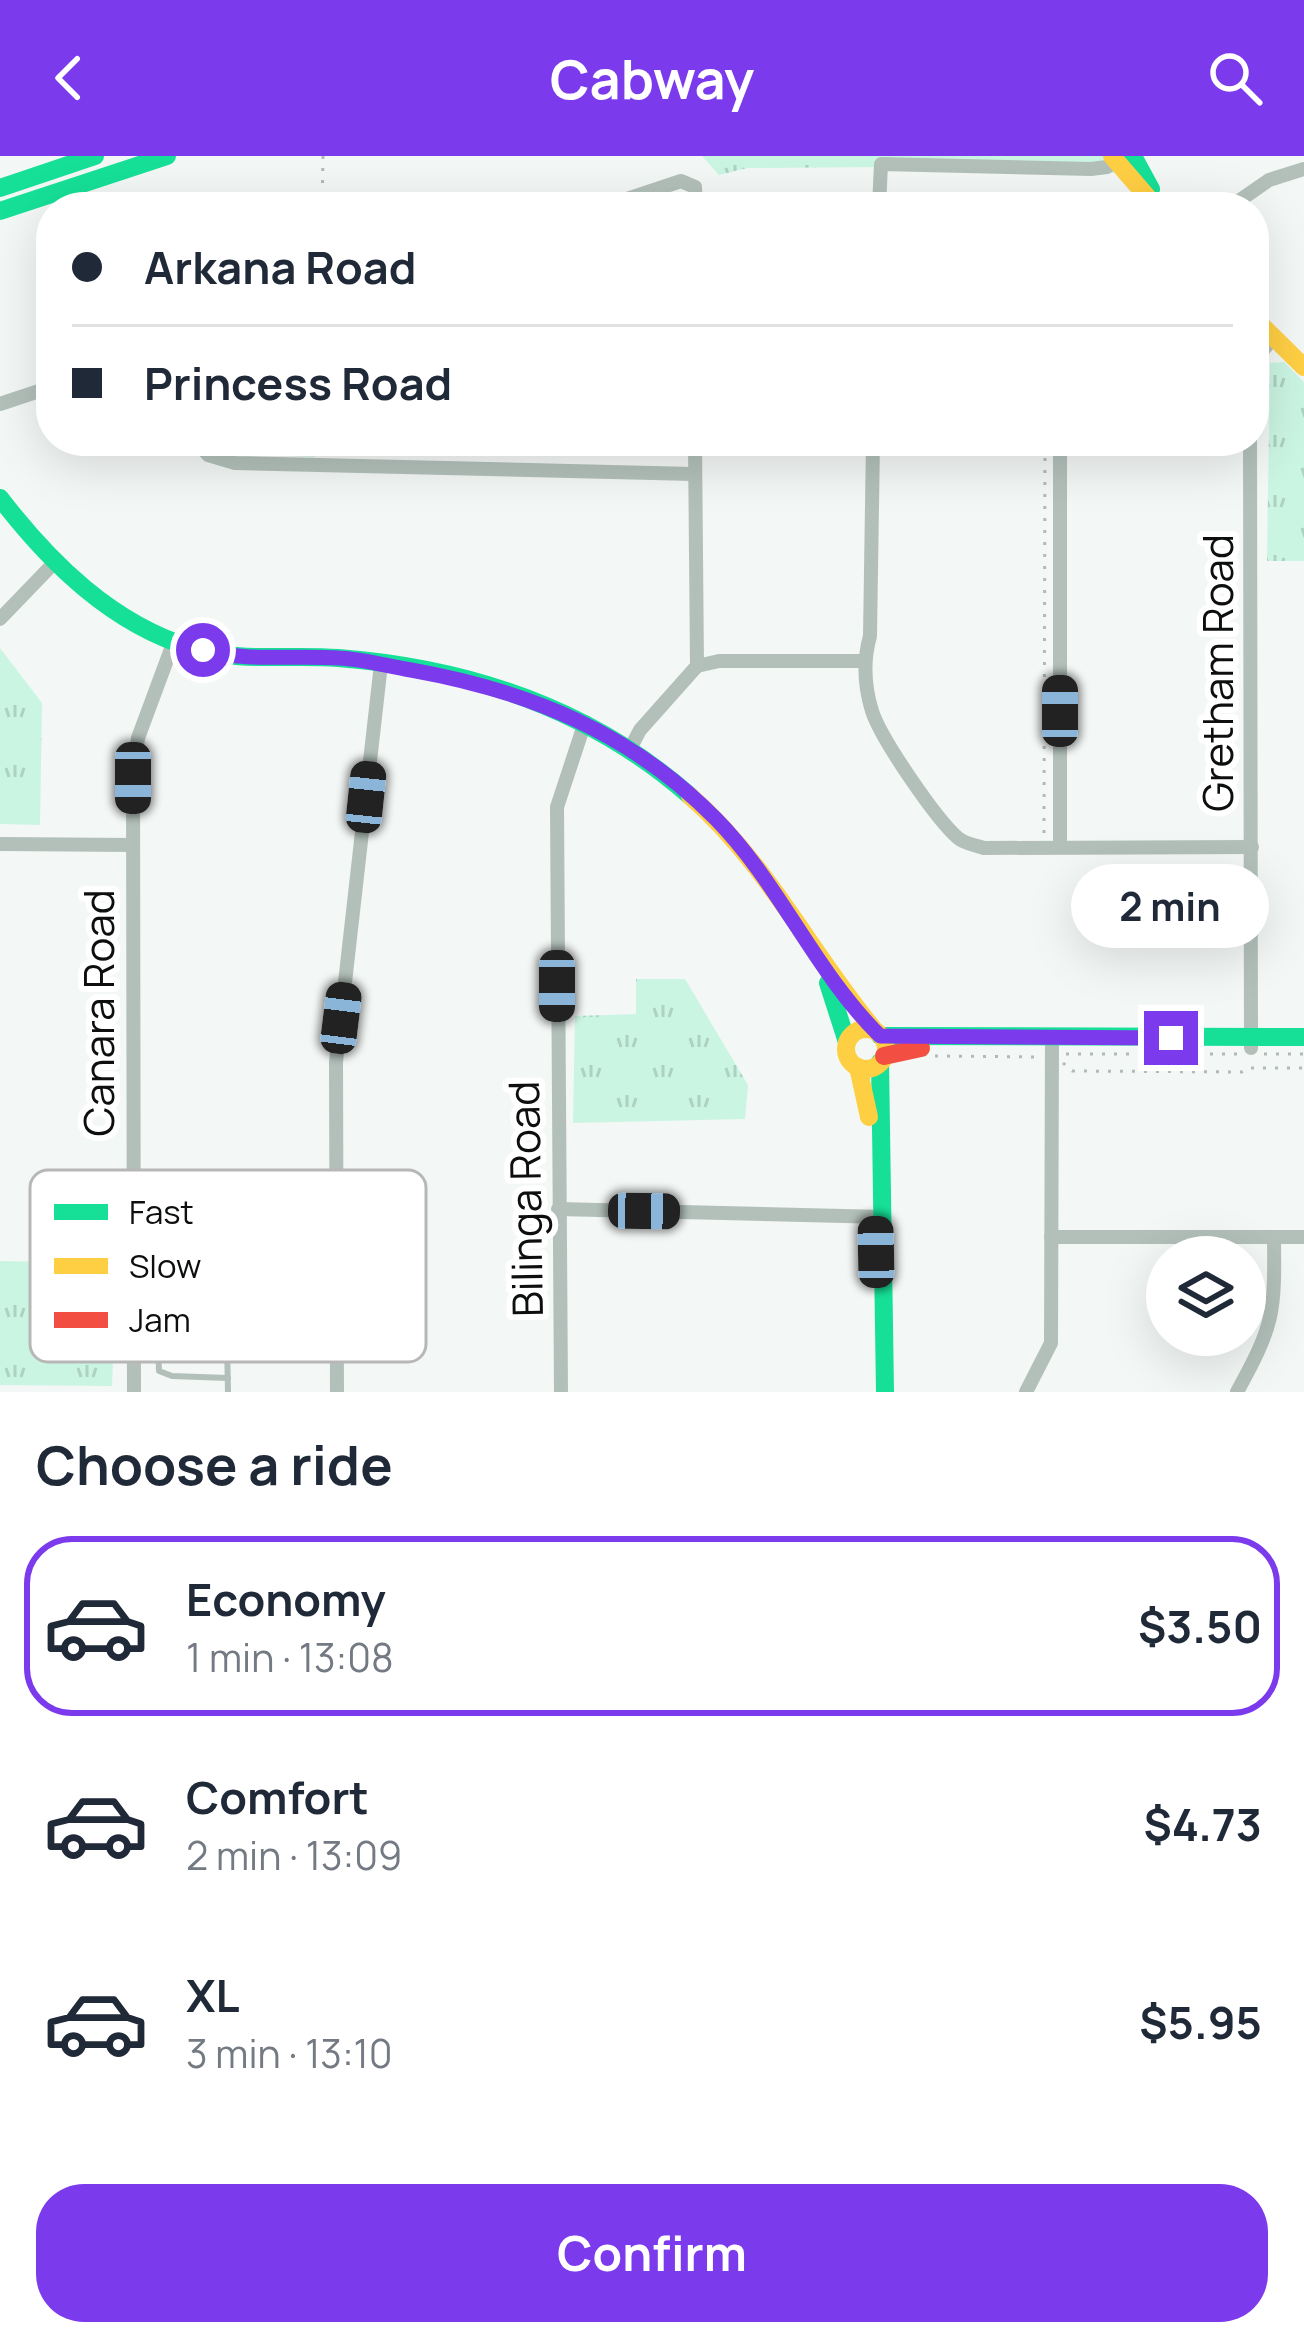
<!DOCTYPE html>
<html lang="en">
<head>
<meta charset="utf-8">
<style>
	:root { --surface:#fff; --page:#f2f2f3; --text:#1f2937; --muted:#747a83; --line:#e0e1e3; --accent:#7c3aed }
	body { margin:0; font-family:Manrope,sans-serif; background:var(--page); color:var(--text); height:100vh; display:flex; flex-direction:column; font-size:45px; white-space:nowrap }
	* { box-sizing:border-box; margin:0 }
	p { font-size:39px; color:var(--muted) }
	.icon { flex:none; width:66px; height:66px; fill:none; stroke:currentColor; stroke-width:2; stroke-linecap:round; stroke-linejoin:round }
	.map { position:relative; height:1236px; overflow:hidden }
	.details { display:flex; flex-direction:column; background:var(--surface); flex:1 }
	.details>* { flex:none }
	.guide { position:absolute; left:36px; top:36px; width:1233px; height:264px; border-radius:48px; box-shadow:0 12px 48px #0002; display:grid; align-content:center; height:264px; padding:0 36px; background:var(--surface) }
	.controls { position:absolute; left:1146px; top:1080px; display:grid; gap:24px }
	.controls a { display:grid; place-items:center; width:120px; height:120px; border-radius:50%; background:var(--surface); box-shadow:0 12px 48px #0002; font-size:60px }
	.end { position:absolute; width:54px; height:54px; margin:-27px; border:15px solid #7c3aed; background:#fff; box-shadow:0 0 0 6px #fff }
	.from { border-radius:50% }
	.bubble { position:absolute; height:84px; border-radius:42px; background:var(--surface); box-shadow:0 12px 48px #0002; font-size:39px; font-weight:700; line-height:84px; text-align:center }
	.car { position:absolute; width:36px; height:72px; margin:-36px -18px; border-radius:15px; box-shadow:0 0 9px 3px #0007; background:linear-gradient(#222 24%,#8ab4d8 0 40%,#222 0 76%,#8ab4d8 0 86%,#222 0) }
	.guide b { display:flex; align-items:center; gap:42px; height:114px; font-size:45px }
	.guide b+b { border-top:3px solid var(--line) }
	.guide i { width:30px; height:30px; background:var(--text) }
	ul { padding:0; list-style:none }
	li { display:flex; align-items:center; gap:36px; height:180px; margin:0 24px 18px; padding:0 12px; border:6px solid transparent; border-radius:48px }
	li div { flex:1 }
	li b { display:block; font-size:45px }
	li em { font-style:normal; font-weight:700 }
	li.selected { border-color:var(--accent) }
	li>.icon { width:108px; height:108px; stroke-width:1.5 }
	h2 { padding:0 36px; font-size:54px; line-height:144px }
	.button { display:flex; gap:24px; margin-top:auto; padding:24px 36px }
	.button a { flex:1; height:138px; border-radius:48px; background:var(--accent); color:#fff; font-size:48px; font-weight:700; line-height:138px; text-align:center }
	header { display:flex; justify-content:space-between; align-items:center; height:156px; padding:0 36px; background:var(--accent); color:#fff; font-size:54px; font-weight:700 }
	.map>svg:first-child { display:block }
</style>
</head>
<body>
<header><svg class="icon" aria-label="back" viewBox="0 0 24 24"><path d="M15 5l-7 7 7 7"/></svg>Cabway<svg class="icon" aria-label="search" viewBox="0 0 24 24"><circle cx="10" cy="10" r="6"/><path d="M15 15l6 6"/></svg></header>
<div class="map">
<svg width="1304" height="1236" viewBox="0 0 1304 1236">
	<defs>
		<pattern id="park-tufts" width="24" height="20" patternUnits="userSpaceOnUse" patternTransform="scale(3)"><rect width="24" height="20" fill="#cbf5e3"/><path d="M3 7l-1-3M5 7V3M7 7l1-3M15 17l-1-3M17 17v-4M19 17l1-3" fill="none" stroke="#add1c2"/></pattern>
	</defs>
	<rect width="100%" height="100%" fill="#f3f7f5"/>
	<g fill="url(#park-tufts)">
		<path d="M 702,0 L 1124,0 L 1126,17 L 890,11 L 747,12 L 719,19 Z"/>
		<path d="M 1284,206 L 1304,226 L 1304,405 L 1267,405 L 1270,207 Z"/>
		<path d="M 215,285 L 315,285 L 315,301 L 239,298 Z"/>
		<path d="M 0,492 L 42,547 L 40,669 L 0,668 Z"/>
		<path d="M 636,823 L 685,823 L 748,929 L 745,963 L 573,967 L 575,860 L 636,858 Z"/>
		<path d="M 0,1105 L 117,1107 L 112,1230 L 0,1229 Z"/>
	</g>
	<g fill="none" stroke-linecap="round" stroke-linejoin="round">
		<g stroke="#b2bab6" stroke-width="3" stroke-dasharray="3 9" stroke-linecap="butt">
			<path d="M 322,51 L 323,0"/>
			<path d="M 1044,677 L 1045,285"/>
			<path d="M 1066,898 L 1242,898"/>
			<path d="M 1264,898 L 1304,898"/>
			<path d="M 935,900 L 1039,901"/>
			<path d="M 1063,907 L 1072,915 L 1242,916 L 1250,912 L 1304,912"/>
		</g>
		<g stroke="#b3c0ba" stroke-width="6">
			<path d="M 135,1136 L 226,1140 L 228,1236"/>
			<path d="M 156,1137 L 159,1215 L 172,1220 L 228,1222"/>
		</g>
		<g stroke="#b3c0ba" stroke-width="14">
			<path d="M 603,51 L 681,25 L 695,31 L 696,51"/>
			<path d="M 879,51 L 881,8 L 1091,13 L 1107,11 L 1123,0"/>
			<path d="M 1230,51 L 1269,24 L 1304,13"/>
			<path d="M 1254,205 L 1274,181"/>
			<path d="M 0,248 L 51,231"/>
			<path d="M 196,285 L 208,299 L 235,307 L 694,318"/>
			<path d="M 873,285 L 870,480 C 863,505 864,529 872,555 C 881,583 936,663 958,682 C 965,688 975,689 984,692 L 1252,691"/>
			<path d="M 1250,285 L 1251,892"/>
			<path d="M 0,463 L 54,407"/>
			<path d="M 697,510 L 719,505 L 863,505"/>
			<path d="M 630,593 L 640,574 L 697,510 L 695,285"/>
			<path d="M 0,688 L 133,689"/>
			<path d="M 1060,691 L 1060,285"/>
			<path d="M 558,1053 L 884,1061"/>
			<path d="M 1051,1081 L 1304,1081"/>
			<path d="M 134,1236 L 133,622 L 138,582 L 174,485"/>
			<path d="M 337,1236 L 336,906 L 381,508"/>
			<path d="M 561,1236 L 557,651 L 585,566"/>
			<path d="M 1026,1236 L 1051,1187 L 1052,883"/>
			<path d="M 1237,1236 C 1274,1169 1275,1157 1274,1082"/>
		</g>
		<g stroke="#16e098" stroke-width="18">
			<path d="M 1133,0 L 1151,33"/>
			<path d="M 0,32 L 95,0"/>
			<path d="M 0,55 L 167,0"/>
			<path d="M 0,342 C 50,407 112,468 192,492 C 241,507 288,498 338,502 C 468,512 591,553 690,640"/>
			<path d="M 828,827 L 847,886"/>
			<path d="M 880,880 L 1304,881"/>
			<path d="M 880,906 L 885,1236"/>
		</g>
		<g stroke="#ffcf43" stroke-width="18">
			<path d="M 1112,0 L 1156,51"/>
			<path d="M 1254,162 L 1304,211"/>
			<path d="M 690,640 C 767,707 811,798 876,876"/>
			<circle cx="866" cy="893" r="20"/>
			<path d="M 858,911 L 869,961"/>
		</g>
		<path stroke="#f24e42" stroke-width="18" d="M 884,900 L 921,892"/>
	</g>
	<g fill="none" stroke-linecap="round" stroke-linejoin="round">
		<path stroke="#7c3aed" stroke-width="15" d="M 203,494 C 248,506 293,499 339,502 C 363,503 387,510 411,514 C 529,535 630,576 716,663 C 780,728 815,816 880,880 L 1171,882"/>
	</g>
	<g text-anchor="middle" stroke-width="12" stroke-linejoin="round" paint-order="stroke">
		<g font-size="42" fill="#0c0f0d" stroke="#fff">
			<text transform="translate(1218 517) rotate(-90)" y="15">Gretham Road</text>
			<text transform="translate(99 857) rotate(-90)" y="15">Canara Road</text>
			<text transform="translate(526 1043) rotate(-91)" y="15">Bilinga Road</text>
		</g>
	</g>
	<rect x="30" y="1014" width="396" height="192" rx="18" fill="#fff" stroke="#b6b7b6" stroke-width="3"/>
	<rect x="54" y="1048" width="54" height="16" fill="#16e098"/>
	<rect x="54" y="1102" width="54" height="16" fill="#ffcf43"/>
	<rect x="54" y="1156" width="54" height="16" fill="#f24e42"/>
	<g font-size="33" fill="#0c0f0d">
		<text x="129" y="1068">Fast</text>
		<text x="129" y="1122">Slow</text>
		<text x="129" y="1176">Jam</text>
	</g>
</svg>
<div class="controls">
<a><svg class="icon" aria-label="layers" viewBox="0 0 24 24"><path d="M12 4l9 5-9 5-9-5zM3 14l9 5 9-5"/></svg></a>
</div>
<i class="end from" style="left:203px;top:494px"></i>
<i class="end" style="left:1171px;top:882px"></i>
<div class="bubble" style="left:1071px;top:708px;width:198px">2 min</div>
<i class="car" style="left:1060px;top:555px;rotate:0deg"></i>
<i class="car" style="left:133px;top:622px;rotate:180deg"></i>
<i class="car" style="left:366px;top:641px;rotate:6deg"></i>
<i class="car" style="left:557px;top:830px;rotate:180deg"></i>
<i class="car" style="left:341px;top:862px;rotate:7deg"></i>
<i class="car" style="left:644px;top:1055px;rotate:91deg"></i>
<i class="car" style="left:876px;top:1096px;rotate:359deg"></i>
<div class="guide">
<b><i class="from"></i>Arkana Road</b>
<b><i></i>Princess Road</b>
</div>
</div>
<section class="details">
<h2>Choose a ride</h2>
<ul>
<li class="selected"><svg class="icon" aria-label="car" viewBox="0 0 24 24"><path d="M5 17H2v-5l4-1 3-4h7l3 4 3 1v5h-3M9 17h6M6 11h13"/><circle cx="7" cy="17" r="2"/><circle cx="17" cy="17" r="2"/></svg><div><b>Economy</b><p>1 min · 13:08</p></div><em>$3.50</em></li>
<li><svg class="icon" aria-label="car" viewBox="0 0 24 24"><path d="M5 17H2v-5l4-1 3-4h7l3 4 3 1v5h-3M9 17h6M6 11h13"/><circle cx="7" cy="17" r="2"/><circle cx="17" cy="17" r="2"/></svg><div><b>Comfort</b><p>2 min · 13:09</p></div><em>$4.73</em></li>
<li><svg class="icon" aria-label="car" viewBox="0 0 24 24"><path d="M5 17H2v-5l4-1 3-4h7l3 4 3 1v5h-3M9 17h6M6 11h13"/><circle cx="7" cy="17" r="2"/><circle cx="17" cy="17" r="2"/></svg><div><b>XL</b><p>3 min · 13:10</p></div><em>$5.95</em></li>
</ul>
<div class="button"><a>Confirm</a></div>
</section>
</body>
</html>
